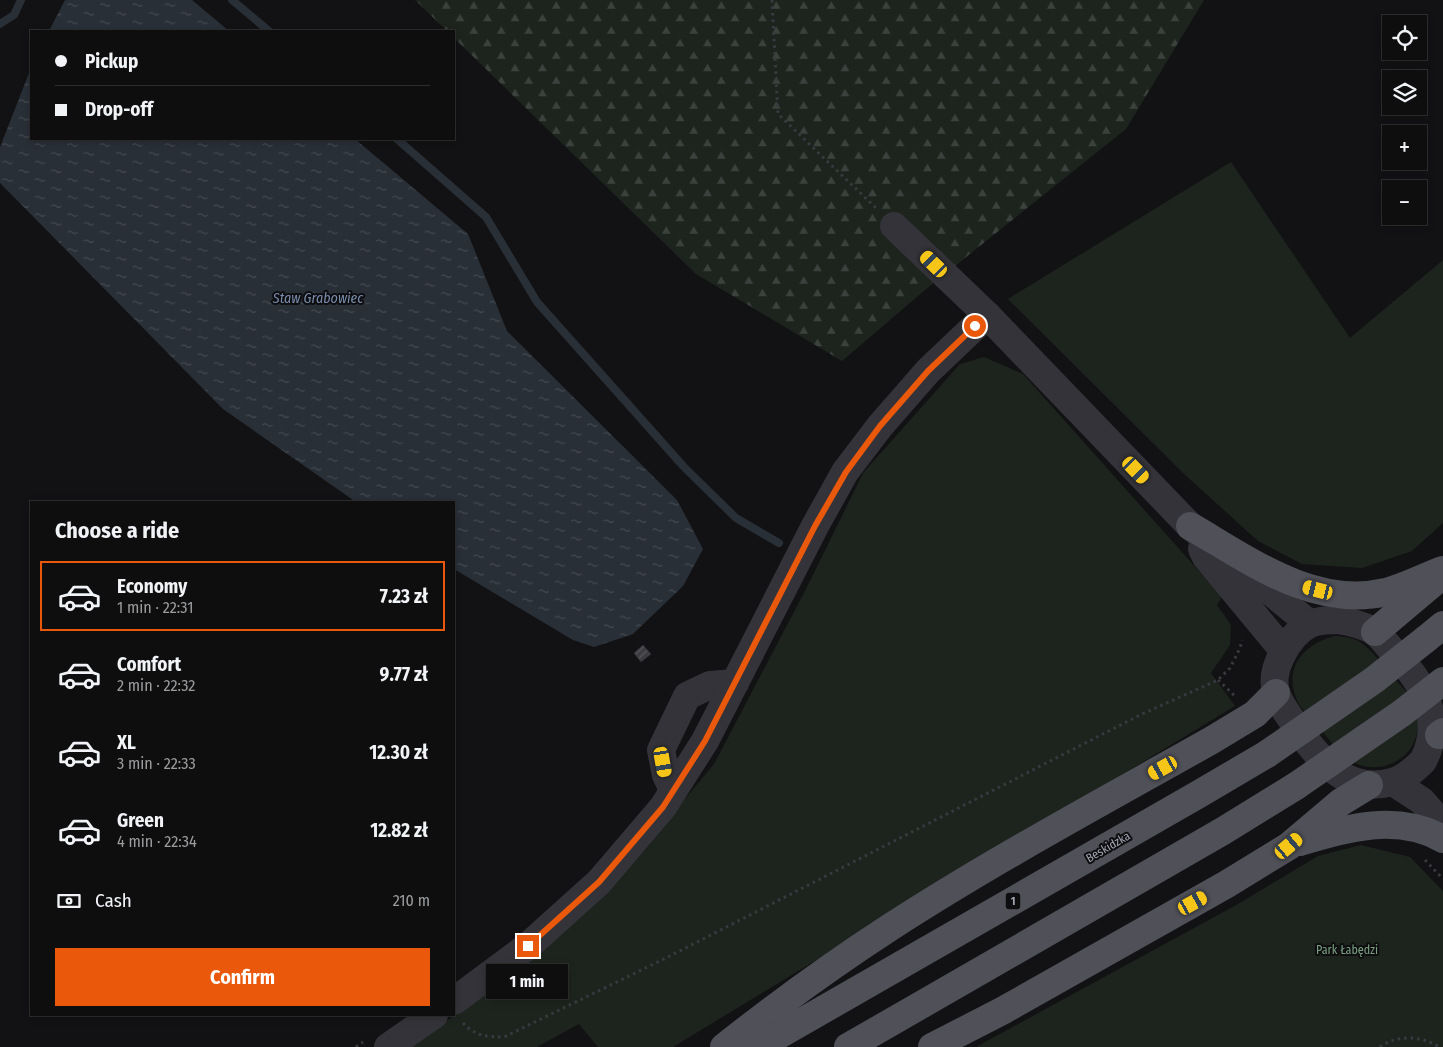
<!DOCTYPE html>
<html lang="en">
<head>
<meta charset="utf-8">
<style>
	:root { --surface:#0e0e0f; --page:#171718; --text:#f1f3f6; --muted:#9b9c9e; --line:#2e2e2f; --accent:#ea580c }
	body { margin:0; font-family:"Fira Sans Condensed",sans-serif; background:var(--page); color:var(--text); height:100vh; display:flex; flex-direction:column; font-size:19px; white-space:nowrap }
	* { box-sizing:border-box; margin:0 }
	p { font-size:16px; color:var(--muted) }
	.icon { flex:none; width:28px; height:28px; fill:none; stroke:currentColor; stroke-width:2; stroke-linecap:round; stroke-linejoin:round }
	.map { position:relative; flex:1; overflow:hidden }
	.panel { position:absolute; left:30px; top:501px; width:425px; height:515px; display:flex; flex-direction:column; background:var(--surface); border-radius:0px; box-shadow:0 2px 8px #0003,0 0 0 1px var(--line) }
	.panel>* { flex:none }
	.top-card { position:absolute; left:30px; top:30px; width:425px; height:110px; border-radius:0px; box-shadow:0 2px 8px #0003,0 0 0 1px var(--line); display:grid; align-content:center; height:110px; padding:0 25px; background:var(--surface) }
	.controls { position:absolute; left:1382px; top:15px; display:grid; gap:10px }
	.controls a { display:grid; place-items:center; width:45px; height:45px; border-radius:0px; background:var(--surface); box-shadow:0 2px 8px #0003,0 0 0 1px var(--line); font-size:25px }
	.end { position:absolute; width:22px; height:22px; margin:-11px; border:6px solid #ea580c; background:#fff; box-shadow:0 0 0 2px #fff }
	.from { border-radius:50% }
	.bubble { position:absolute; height:35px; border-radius:0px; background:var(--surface); box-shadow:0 2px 8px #0003,0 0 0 1px var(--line); font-size:16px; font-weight:700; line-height:35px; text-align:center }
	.car { position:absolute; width:15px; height:30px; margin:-15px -8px; border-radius:6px; box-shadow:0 0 4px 1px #0007; background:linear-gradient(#f5c518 24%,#345 0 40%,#f5c518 0 76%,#345 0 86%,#f5c518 0) }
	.top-card b { display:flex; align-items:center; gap:18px; height:48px; font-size:19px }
	.top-card b+b { border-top:1px solid var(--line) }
	.top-card i { width:12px; height:12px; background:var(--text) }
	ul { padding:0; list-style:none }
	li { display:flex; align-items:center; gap:15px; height:70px; margin:0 10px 8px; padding:0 15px; border:2px solid transparent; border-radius:0px }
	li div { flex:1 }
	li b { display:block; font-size:19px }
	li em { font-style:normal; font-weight:700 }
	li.active { border-color:var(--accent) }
	li>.icon { width:45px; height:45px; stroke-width:1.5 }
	h2 { padding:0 25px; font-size:22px; line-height:60px }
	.pay { display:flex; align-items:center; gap:12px; height:55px; padding:0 25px; font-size:19px }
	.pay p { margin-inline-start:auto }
	.action { display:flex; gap:10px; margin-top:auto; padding:10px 25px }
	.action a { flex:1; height:58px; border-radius:0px; background:var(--accent); color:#fff; font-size:20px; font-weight:700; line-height:58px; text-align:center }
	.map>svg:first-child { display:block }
</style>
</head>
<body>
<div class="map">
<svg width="1443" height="1047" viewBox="0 0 1443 1047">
	<defs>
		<pattern id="forest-firs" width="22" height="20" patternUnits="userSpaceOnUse" patternTransform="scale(1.25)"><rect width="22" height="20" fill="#1d241e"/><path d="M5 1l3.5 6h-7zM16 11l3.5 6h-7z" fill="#3b413c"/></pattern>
		<pattern id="water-ripples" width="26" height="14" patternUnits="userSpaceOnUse" patternTransform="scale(1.25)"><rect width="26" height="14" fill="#292f37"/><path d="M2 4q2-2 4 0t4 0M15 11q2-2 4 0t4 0" fill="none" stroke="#454a52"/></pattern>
		<pattern id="building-hatch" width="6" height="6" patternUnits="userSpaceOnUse" patternTransform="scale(1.25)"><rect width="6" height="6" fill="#3d3c41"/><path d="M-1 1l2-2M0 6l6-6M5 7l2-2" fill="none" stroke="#56555a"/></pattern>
	</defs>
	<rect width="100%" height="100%" fill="#121214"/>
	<g fill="#1d241e">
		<path d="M 1231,162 L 1350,338 L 1443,260 L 1443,523 L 1412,551 L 1362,568 L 1302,564 L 1258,541 L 1183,473 L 1008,299 Z"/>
		<path d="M 984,357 L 1023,374 L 1222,597 L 1217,605 L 1231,625 L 1230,645 L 1211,673 L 1235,706 L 673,1047 L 598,1047 L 579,1024 L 537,1047 L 411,1047 L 519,968 L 631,864 L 714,764 L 807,587 L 863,473 L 960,364 Z"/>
		<path d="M 1335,636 C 1344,637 1352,637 1360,642 C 1372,650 1380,662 1389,672 C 1397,682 1407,691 1413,701 C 1422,718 1419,741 1406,754 C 1389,770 1365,772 1347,758 C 1337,751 1329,739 1321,730 C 1314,722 1305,713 1299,704 C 1281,671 1302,644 1335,636 Z"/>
		<path d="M 1361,845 L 1410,857 L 1443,891 L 1443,1047 L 976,1047 L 1238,904 L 1318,856 Z"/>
	</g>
	<path fill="url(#forest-firs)" d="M 415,0 L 1204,0 L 1126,129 L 925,290 L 842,361 L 696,274 L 454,38 L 454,31 L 447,31 Z"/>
	<g fill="url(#water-ripples)">
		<path d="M 65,0 L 192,0 L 229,31 L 49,31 Z"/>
		<path d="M 31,68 L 31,139 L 355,139 L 468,234 L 507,331 L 677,500 L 703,549 L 683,586 L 633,634 L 594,647 L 573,640 L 454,569 L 454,502 L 356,502 L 223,409 L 0,183 L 0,147 Z"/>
	</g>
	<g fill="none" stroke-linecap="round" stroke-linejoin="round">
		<g stroke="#292f37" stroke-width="8">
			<path d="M 232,0 L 269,31"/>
			<path d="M 0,24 L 14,15 L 21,0"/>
			<path d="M 397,139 L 486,217 L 537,302 L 684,467 L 736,518 L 779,543"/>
		</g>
	</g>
	<path fill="url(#building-hatch)" stroke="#2d2c30" d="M 643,645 L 651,654 L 641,662 L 634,653 Z"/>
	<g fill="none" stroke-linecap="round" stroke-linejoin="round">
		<g stroke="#393a40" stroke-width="3" stroke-dasharray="2.5 4" stroke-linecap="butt">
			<path d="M 772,0 L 778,114 L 877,209"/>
			<path d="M 1218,680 L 1235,696"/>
			<path d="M 1425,860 L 1443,879"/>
			<path d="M 463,1023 C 475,1036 487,1037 504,1037 L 666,958 L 1140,715 L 1218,680 L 1230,668 L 1240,648 L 1242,640"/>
			<path d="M 356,1047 L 363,1042"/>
			<path d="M 1380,1047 C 1398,1034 1422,1036 1439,1047"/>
		</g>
		<g stroke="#333339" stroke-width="28">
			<path d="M 894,226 L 987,315 L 1190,526 L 1310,624"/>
			<path d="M 1202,549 L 1206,557 L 1283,650"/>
			<path d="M 1338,620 C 1350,622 1363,625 1374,631 C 1382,637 1390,649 1397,656 C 1426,686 1443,723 1423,761 C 1414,770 1404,779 1392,782 C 1346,795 1318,758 1295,725 C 1289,715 1279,704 1276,692 C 1269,669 1289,636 1308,625 C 1317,620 1328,620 1338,620 Z"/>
			<path d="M 1393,782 L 1422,801 L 1443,825"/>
			<path d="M 673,790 L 666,775 L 661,750 L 687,696 L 710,685 L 735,683"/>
			<path d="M 454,1001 L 528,946 L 599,882 L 663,807 L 705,741 L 815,526 L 845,472 L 880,426 L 928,371 L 987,315"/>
			<path d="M 388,1047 L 434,1015"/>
		</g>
		<g stroke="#4f5058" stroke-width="28">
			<path d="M 1190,526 C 1249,560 1314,609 1386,592 C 1405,587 1424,577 1443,570"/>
			<path d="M 1375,632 L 1438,579"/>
			<path d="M 1426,639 L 1443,625"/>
			<path d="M 1439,735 L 1443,732"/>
			<path d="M 1300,842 C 1347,828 1397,813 1443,839"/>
			<path d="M 724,1047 C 777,1005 832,965 889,928 C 994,860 1104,801 1212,740 L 1255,714 L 1276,693"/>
			<path d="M 758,1047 L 1199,794 L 1267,754"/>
			<path d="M 848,1047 L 1223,831 L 1296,786"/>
			<path d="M 932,1047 L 1002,1011 L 1227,884 L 1289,846 L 1341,802 L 1369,785"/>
		</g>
		<g stroke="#4f5058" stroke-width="28">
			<path d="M 1267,754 L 1374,680 L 1426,639"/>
			<path d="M 1296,786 L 1402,713 L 1443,681"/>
		</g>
	</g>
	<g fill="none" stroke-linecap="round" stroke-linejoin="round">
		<path stroke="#ea580c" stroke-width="6" d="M 528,946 L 599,882 L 663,807 L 705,741 L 815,526 L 846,472 L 880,426 L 928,371 L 975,326"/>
	</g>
	<g text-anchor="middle" stroke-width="4" stroke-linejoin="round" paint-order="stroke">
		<rect fill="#0e0d0f" stroke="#777982" stroke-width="1" x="1005.5" y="892.5" width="15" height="17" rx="4"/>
		<g font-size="11" font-weight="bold" fill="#a4a7b4">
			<text x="1013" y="905">1</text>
		</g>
		<g font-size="12" fill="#a4a7b4" stroke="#0e0d0f">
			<text transform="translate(1108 847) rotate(-30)" y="4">Beskidzka</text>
		</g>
		<g font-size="12" fill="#7aa082" stroke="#0e0d0f">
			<text x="1347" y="954">Park Łabędzi</text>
		</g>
		<g font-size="14" font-style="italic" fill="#7a8fb0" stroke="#0e0d0f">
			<text x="318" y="303">Staw Grabowiec</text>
		</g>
	</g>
</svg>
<div class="controls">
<a><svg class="icon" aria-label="locate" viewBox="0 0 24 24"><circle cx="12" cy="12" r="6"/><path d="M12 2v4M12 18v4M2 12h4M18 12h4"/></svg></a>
<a><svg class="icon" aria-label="layers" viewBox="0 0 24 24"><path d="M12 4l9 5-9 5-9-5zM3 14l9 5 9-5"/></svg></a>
<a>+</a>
<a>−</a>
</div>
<i class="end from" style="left:975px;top:326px"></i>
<i class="end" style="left:528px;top:946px"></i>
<div class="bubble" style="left:486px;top:964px;width:82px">1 min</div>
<i class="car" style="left:934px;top:264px;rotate:314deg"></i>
<i class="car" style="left:1136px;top:470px;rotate:136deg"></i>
<i class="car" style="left:1318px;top:590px;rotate:284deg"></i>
<i class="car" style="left:663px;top:762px;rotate:170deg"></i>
<i class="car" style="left:1163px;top:768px;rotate:241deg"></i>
<i class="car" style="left:1289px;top:846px;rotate:50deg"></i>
<i class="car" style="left:1193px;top:903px;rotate:61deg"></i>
<div class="top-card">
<b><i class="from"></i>Pickup</b>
<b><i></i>Drop-off</b>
</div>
<section class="panel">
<h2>Choose a ride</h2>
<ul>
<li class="active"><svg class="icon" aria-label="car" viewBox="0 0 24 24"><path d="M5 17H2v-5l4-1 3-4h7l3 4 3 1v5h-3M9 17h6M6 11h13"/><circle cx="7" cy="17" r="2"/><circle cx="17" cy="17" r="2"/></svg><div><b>Economy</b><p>1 min · 22:31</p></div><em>7.23 zł</em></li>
<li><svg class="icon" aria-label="car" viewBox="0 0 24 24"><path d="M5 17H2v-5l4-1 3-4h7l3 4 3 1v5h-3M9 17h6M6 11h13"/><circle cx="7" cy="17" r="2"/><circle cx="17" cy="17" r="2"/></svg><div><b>Comfort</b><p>2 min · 22:32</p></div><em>9.77 zł</em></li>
<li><svg class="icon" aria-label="car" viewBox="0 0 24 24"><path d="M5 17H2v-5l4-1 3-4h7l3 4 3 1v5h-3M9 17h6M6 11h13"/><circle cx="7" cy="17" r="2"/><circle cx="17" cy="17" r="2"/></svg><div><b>XL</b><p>3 min · 22:33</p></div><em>12.30 zł</em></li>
<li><svg class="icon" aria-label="car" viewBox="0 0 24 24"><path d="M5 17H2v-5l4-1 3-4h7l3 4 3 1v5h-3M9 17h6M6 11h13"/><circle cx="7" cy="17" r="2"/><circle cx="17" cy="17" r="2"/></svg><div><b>Green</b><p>4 min · 22:34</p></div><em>12.82 zł</em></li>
</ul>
<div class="pay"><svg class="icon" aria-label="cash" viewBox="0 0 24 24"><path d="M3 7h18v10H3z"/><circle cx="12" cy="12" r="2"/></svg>Cash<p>210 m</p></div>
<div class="action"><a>Confirm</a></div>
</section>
</div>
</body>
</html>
